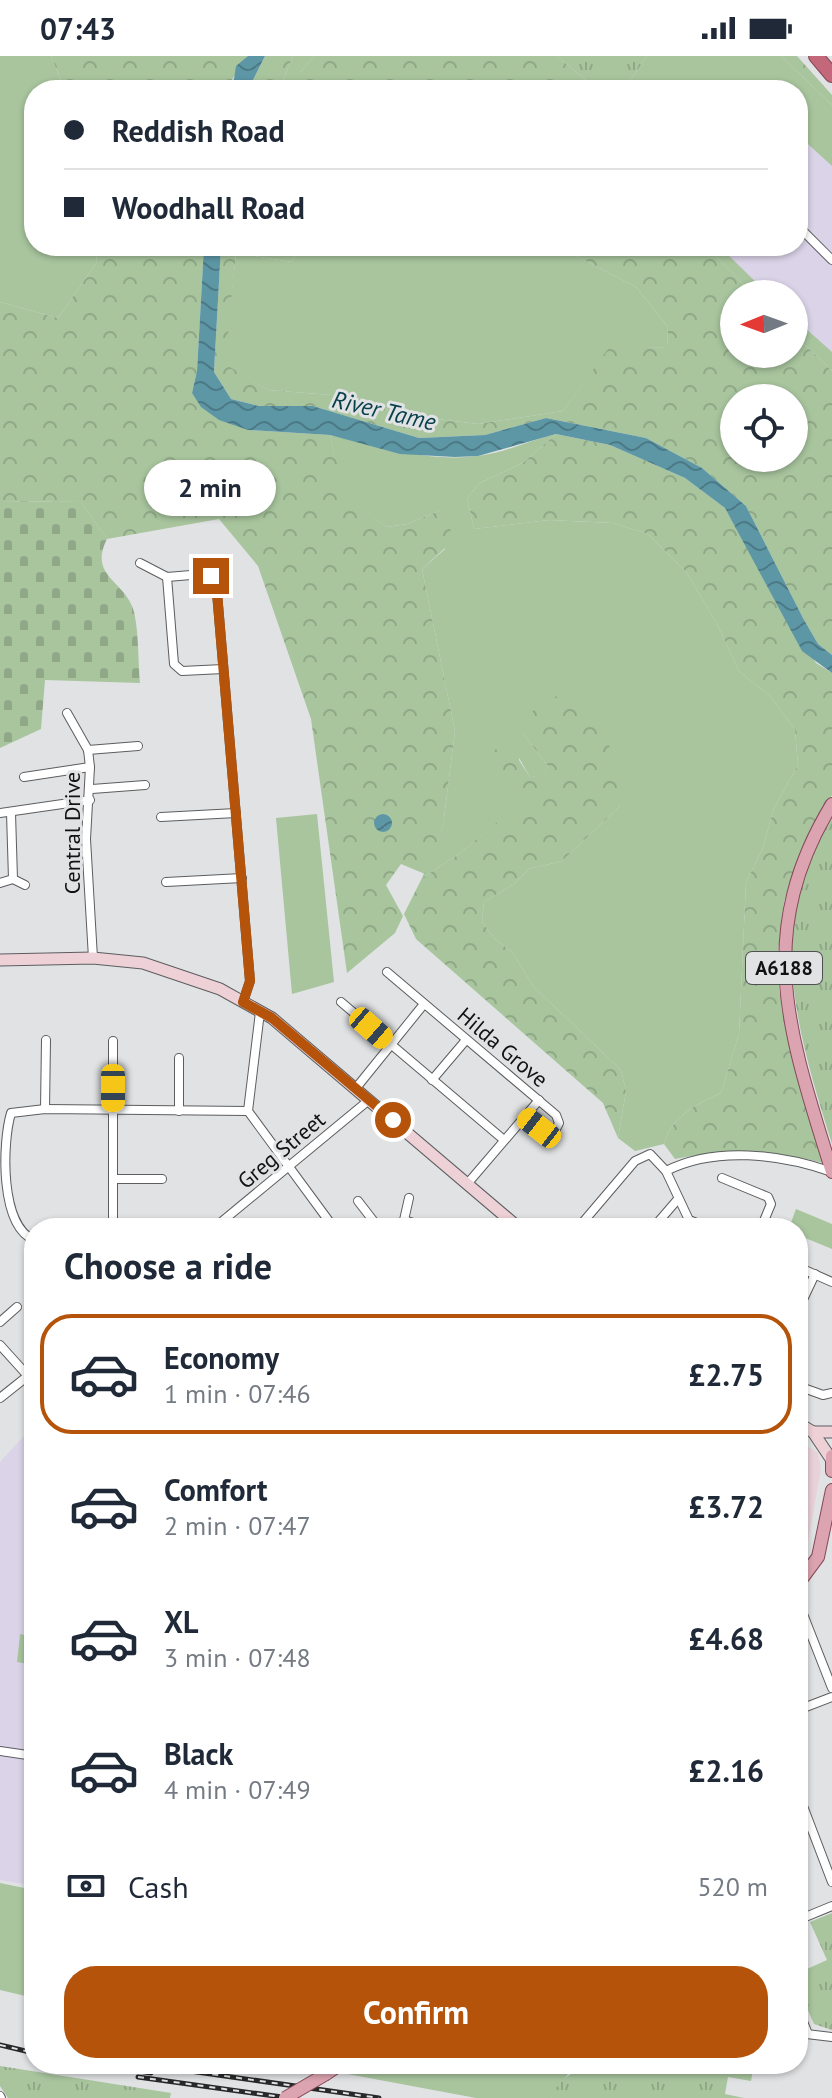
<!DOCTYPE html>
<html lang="en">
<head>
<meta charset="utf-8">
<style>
	:root { --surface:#fff; --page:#f6f6f7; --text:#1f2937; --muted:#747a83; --line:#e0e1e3; --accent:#b45309 }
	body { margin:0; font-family:"PT Sans",sans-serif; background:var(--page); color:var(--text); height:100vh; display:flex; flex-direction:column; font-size:30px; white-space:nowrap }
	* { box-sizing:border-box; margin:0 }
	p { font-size:26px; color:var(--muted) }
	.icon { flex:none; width:44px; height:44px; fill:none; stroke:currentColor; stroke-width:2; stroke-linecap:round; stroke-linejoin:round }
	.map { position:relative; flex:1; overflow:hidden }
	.panel { position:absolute; left:24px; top:1162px; width:784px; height:856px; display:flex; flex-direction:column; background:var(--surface); border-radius:32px; box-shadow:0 2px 6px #0004 }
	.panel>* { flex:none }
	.guide { position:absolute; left:24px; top:24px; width:784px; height:176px; border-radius:32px; box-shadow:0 2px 6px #0004; display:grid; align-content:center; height:176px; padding:0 40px; background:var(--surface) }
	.needle { width:52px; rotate:269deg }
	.controls { position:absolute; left:720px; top:224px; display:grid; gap:16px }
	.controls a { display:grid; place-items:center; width:88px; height:88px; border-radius:50%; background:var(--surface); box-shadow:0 2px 6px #0004; font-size:40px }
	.end { position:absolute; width:36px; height:36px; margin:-18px; border:10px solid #b45309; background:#fff; box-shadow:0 0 0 4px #fff }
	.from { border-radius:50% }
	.bubble { position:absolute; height:56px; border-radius:28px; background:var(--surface); box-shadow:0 2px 6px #0004; font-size:26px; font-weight:800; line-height:56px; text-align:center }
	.car { position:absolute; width:24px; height:48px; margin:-24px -12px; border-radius:10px; box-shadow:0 0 6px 2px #0007; background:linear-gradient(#f5c518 24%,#345 0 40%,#f5c518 0 76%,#345 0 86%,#f5c518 0) }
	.guide b { display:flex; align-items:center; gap:28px; height:76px; font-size:30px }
	.guide b+b { border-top:2px solid var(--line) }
	.guide i { width:20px; height:20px; background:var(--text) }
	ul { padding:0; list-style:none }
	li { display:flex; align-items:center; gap:24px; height:120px; margin:0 16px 12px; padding:0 24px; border:4px solid transparent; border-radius:32px }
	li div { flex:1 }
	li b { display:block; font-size:30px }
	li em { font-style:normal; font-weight:800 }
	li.current { border-color:var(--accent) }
	li>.icon { width:72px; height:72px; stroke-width:1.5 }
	h2 { padding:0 40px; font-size:36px; line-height:96px }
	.pay { display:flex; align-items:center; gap:20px; height:88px; padding:0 40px; font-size:30px }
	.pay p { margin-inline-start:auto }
	.primary-button { display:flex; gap:16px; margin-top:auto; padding:16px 40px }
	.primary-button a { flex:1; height:92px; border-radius:32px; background:var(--accent); color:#fff; font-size:32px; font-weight:800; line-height:92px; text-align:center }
	.status { display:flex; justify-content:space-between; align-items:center; height:56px; padding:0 40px; background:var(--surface); direction:ltr }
	.status svg { height:22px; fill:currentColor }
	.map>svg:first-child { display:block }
</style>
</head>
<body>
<div class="status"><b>07:43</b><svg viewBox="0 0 49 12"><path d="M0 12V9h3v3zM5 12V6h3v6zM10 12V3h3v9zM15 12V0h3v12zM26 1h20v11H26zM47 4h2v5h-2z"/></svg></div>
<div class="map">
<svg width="832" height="2042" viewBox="0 0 832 2042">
	<defs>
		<pattern id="forest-crowns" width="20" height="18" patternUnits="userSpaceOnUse" patternTransform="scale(2)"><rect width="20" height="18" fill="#a8c59e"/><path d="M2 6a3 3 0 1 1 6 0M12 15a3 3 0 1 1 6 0" fill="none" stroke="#90a887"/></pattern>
		<pattern id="cemetery-stones" width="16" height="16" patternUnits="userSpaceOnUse" patternTransform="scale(2)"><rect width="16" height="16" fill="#a8c59e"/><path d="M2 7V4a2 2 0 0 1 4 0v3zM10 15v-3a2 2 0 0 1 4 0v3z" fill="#90a887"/></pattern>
		<pattern id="park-tufts" width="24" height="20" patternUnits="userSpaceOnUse" patternTransform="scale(2)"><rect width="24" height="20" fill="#a8c59e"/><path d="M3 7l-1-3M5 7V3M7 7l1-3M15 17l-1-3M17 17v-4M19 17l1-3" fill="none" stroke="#90a887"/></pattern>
		<pattern id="water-waves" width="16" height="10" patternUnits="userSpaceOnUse" patternTransform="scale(2)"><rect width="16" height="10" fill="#5d97a6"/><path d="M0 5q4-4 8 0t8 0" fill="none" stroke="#4b7a86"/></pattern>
	</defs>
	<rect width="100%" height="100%" fill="#e0e2e4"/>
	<path fill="#e9d1d9" d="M 798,1384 L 818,1397 L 821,1413 L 806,1497 L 798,1513 Z"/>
	<g fill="#dbd4e9">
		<path d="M 798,79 L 832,109 L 832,309 L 794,272 L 794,238 L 759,238 L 710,190 L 798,190 Z"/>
		<path d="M 34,1369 L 34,1830 L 0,1824 L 0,1406 Z"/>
	</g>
	<g fill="#a8c59e">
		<path d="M 0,0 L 51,0 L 65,34 L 34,34 L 34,190 L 95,190 L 97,206 L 58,262 L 0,246 Z"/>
		<path d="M 293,0 L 315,0 L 300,16 L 300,34 L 279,34 Z"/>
		<path d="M 647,0 L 781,0 L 832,49 L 832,110 L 798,79 L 798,34 L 624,34 Z"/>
		<path d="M 301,190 L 557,190 L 636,231 L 668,271 L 667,291 L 608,294 L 563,355 L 478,368 L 398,358 L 357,341 L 268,334 L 224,308 L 236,197 L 292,206 Z"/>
		<path d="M 706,190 L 719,190 L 768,238 L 753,238 Z"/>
		<path d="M 794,262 L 832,296 L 832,315 L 794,278 Z"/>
		<path d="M 556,378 L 524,406 L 480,427 L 467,442 L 474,473 L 549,464 L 613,467 L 648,478 L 687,517 L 717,568 L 739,615 L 770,640 L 795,674 L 798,709 L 774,752 L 762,794 L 746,826 L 739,978 L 721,1037 C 696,1048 672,1060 664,1088 L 635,1095 L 618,1082 L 626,1035 L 621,1014 L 534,931 L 512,896 L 495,883 L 482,866 L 484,846 L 514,828 L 529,813 L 562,805 L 620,750 L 522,676 L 548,710 L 544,720 L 530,721 L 519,702 L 520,748 L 459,798 L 422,822 L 443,770 L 455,675 L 422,513 L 445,493 L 441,454 L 407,468 L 387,471 L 345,442 L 330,379 C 381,390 430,408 484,399 C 509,395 531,384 556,378 Z"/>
		<path d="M 317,758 L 334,926 L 292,938 L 276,762 Z"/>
		<path d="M 796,1153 L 832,1168 L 832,1193 L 798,1179 L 798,1172 L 789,1172 Z"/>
		<path d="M 20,1578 L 34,1581 L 34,1609 L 17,1606 Z"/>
		<path d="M 0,1827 L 34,1834 L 34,1942 L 0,1934 Z"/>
		<path d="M 355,2008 L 582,2008 L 586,2010 L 568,2018 L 551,2042 L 476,2042 L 342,2017 Z"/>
	</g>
	<g fill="url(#forest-crowns)" fill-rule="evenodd">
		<path d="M 51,0 L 248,0 C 238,10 235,22 225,34 L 65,34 Z"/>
		<path d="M 265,0 L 293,0 L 279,34 L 248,34 Z"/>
		<path d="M 315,0 L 557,0 L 598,34 L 300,34 L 300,16 Z"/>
		<path d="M 781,0 L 797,0 L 832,39 L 832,49 Z"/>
		<path d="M 95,190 L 204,190 L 197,315 L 192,337 L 248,374 L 330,379 L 346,442 L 387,471 L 407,468 L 441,454 L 451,472 L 445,492 L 422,513 L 455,675 L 443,770 L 425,818 L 401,808 L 386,829 L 403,860 L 395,877 L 347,917 L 311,663 L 258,510 L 219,463 L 107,483 L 81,446 L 0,445 L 0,246 L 58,262 L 97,206 Z"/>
		<path d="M 221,190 L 301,190 L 292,206 L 236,197 L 225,308 L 268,334 L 357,341 L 398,358 L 478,368 L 563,355 L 608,293 L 667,291 L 668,271 L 636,231 L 557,190 L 706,190 L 753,238 L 734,238 L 734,298 L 794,298 L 794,278 L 832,315 L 832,599 L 818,588 L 803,562 L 746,450 L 702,412 L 646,382 L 546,362 L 485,379 L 419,382 L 313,350 L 259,350 L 231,343 L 214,316 ZM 734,342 L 794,342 L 794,402 L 734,402 Z"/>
		<path d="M 556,378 L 610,389 L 685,422 L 725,452 L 816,607 L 832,617 L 832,739 L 799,798 L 784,846 L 778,895 L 779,933 L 787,977 L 824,1107 C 774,1095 725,1092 675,1103 L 664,1088 C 672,1060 696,1048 721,1037 L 739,978 L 746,826 L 762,794 L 774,752 L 798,709 L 795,674 L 770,640 L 739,615 L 717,568 L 687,517 L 648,478 L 613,467 L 549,464 L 474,473 L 467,442 L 480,427 L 524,406 Z"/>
		<path d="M 559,639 C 593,656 607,687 626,718 L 620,750 L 562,805 L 529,813 L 514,828 L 484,846 L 482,866 L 495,883 L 512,896 L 534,931 L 621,1014 L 626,1035 L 618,1082 L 603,1047 L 416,883 L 404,858 L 422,822 L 459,798 L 519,748 L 493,720 L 487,704 L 496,693 L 511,692 L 530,721 L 544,719 L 548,710 L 522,676 C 526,656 541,647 559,639 Z"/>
	</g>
	<path fill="url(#cemetery-stones)" d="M 0,445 L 81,446 L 107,483 C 89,518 121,524 132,550 C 139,567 138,607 140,627 L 45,624 L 41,673 L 0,692 Z"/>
	<g fill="url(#park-tufts)">
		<path d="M 557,0 L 647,0 L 624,34 L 598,34 Z"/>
		<path d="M 832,760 L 832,1088 C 805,1000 772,900 806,809 C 812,792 824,776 832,760 Z"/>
		<path d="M 832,1857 L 832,1974 L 814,1968 L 798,1932 L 798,1917 L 827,1904 L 810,1866 Z"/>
		<path d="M 599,2008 L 701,2008 L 723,2013 L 727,2008 L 754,2008 L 751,2025 L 728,2021 L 725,2038 L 744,2042 L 551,2042 C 559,2021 577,2012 599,2008 Z"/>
		<path d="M 0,2010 L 171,2037 L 170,2042 L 8,2042 L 0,2030 Z"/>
	</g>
	<g fill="url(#water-waves)">
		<path d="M 248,0 L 265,0 L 248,34 L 225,34 L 234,23 L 236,10 Z"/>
		<path d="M 204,190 L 221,190 L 214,316 L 231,343 L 259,350 L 313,350 L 419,382 L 485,379 L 546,362 L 646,382 L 702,412 L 746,450 L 803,562 L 818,588 L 832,599 L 832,617 L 802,595 L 725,452 L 685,422 L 610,389 L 556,378 L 478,400 L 455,401 L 400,398 L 330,379 L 248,374 L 219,364 L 201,351 L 192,337 L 197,315 Z"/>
		<circle cx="383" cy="767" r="9"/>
	</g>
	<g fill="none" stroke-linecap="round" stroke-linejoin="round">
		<g stroke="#5c5d5f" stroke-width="10">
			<g id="street">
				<path d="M 798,170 L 832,204"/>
				<path d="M 140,507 L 167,521 L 203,518 L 216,525 L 250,925 L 243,946"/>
				<path d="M 167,521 L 174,608 L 182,615 L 223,613"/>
				<path d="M 67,657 L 88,694 L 90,711 L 86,783 L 93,902"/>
				<path d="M 88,694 L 138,690"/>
				<path d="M 24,721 L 90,711"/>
				<path d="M 92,733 L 145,729"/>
				<path d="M 0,757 L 90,744"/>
				<path d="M 11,757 L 13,823 L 25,829"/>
				<path d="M 161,761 L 236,757"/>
				<path d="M 166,826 L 242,822"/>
				<path d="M 0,827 L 13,823"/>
				<path d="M 387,916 L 556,1059 L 559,1067 L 555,1075 L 547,1077 L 524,1061"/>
				<path d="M 341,946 L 504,1084"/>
				<path d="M 260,956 L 248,1055 L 334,1172"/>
				<path d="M 113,985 L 113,1172"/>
				<path d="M 432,1024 L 466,984"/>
				<path d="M 356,1032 L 424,948"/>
				<path d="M 45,1053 L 46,984"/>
				<path d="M 179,1055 L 179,1002"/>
				<path d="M 666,1115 C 715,1090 781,1098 832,1116"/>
				<path d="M 722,1122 L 768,1141 L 771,1148 L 761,1172"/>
				<path d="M 113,1123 L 162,1123"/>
				<path d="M 468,1127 L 539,1044"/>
				<path d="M 409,1142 L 404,1164 L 429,1172"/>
				<path d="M 358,1145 L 375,1167 L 368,1172"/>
				<path d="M 214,1172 L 369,1044"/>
				<path d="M 578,1172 L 635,1105 L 650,1098 L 666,1115 L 689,1164 L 709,1172"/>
				<path d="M 653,1172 L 678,1143"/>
				<path d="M 34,1184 C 0,1170 2,1088 11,1057 L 45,1053 L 248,1055"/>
				<path d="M 798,1211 L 832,1226"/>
				<path d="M 798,1254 L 815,1218"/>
				<path d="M 0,1266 L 17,1251"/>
				<path d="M 0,1289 L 28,1320"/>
				<path d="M 798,1330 L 823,1339 L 832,1337"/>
				<path d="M 0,1342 L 34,1315"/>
				<path d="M 798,1555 L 801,1553 L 832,1632"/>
				<path d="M 798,1654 L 832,1641"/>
				<path d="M 0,1695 L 34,1700"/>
				<path d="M 798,1737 L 832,1826"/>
				<path d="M 798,1864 L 832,1850"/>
				<path d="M 798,1953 L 808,1978"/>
				<path d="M 798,1977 L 832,1981"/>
				<path d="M 0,2040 L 1,2042"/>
			</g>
		</g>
		<g stroke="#5c5d5f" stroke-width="13">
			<g id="secondary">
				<path d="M 0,904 L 93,902 L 143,907 L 220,933 L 272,962 L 519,1172"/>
				<path d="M 798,1367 L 813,1376 L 831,1403"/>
				<path d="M 813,1376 L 832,1376"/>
			</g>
		</g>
		<g stroke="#854957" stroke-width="14">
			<g id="primary">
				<path d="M 832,748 C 752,880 790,980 832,1116"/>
				<path d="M 832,1400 L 832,1415"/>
				<path d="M 798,1528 L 818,1501 L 832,1434"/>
				<path d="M 326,2018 L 341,2008"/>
			</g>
		</g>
		<g stroke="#854957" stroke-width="16">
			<path id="highway" d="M 816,0 L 832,19"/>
		</g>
		<use href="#street" stroke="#fff" stroke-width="8"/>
		<use href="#secondary" stroke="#edd1d7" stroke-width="11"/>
		<use href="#primary" stroke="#dba4b0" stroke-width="12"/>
		<use href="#highway" stroke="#c3677b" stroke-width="14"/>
		<g stroke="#282829" stroke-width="5">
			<g id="rail">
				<path d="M 0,1989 L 34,1997"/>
				<path d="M 76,2008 L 107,2015"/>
				<path d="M 96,2008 L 151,2017"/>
				<path d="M 141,2008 L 379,2042"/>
				<path d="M 138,2021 L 289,2042"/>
			</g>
		</g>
		<use href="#rail" stroke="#e0e2e4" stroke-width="2" stroke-dasharray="6" stroke-linecap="butt"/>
		<g stroke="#854957" stroke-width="14" stroke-linecap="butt">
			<path id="primary-bridge" d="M 285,2042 L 326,2018"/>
		</g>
		<use href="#primary-bridge" stroke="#dba4b0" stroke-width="12"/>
	</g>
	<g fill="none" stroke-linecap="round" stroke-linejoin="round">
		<path stroke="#b45309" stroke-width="10" d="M 211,520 L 216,525 L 250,925 L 243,946 L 272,962 L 393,1064"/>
	</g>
	<g text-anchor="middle" stroke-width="6" stroke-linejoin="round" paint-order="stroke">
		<rect fill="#e0e2e4" stroke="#505052" stroke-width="2" x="746" y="896" width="76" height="32" rx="6"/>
		<g font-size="20" font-weight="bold" fill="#121213">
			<text x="784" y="919">A6188</text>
		</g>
		<g font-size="22" fill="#121213" stroke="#e0e2e4">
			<text transform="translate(72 777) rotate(-90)" y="8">Central Drive</text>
			<text transform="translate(503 991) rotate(40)" y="8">Hilda Grove</text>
			<text transform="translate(281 1094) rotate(-40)" y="8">Greg Street</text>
		</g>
		<g font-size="24" font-style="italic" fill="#073f4b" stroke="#e0e2e4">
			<text transform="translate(384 355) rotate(13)" y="8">River Tame</text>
		</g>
	</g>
</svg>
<div class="controls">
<a><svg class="needle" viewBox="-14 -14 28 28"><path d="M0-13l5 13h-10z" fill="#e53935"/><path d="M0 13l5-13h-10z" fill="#747a83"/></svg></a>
<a><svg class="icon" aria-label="locate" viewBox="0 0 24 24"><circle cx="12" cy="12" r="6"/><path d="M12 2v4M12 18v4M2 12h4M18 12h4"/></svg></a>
</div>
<i class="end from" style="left:393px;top:1064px"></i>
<i class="end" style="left:211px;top:520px"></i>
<div class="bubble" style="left:144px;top:404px;width:132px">2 min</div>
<i class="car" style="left:371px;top:972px;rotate:131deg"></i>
<i class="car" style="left:113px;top:1032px;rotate:180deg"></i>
<i class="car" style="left:539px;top:1072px;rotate:308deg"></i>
<div class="guide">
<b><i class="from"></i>Reddish Road</b>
<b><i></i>Woodhall Road</b>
</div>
<section class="panel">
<h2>Choose a ride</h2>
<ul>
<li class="current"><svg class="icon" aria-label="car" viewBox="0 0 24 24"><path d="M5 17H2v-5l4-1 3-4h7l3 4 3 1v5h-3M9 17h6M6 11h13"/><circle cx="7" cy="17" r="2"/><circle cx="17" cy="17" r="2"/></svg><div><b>Economy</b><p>1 min · 07:46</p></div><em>£2.75</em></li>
<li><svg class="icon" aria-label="car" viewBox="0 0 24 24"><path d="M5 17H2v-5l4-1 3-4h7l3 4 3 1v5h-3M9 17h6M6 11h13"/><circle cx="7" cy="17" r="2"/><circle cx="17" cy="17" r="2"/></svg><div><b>Comfort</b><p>2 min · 07:47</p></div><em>£3.72</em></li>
<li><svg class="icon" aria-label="car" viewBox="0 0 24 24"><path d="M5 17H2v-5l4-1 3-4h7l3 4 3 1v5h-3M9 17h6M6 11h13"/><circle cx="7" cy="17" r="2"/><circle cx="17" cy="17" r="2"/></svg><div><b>XL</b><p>3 min · 07:48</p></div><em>£4.68</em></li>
<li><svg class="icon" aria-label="car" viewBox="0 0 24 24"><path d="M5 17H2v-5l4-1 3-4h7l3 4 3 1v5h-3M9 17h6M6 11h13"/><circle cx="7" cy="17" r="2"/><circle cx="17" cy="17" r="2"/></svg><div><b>Black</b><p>4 min · 07:49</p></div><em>£2.16</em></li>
</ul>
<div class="pay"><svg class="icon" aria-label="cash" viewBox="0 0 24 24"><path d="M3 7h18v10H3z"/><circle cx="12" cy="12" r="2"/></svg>Cash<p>520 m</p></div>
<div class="primary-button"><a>Confirm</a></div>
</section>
</div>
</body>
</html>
